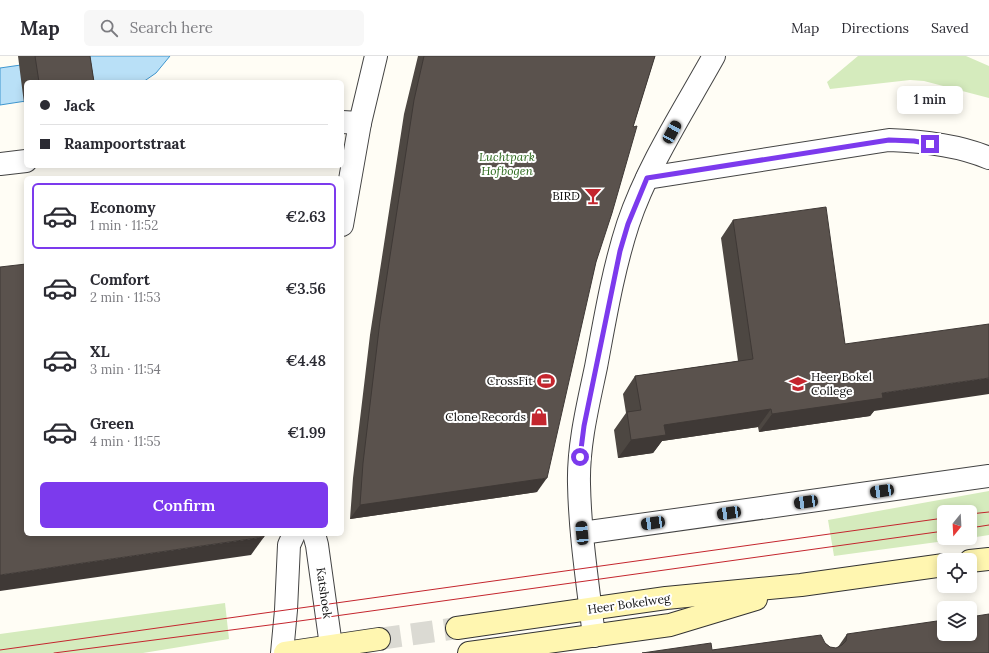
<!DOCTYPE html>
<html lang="en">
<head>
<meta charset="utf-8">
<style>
	:root { --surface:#fff; --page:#f7f7f7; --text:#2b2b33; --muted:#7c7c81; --line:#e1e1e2; --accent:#7c3aed }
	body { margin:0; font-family:Lora,serif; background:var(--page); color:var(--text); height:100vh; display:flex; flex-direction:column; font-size:15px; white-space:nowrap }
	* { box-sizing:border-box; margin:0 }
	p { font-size:13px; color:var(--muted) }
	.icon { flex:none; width:22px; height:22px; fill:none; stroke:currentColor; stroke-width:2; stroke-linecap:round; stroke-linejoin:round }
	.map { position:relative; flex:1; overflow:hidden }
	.side { position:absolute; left:24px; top:120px; width:320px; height:360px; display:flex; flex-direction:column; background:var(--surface); border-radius:6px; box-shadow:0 2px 10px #0003 }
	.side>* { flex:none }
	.top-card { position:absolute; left:24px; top:24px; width:320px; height:88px; border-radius:6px; box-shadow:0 2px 10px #0003; display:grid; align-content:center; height:88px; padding:0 16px; background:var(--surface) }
	.needle { width:26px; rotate:198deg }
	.buttons { position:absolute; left:937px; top:449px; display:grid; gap:8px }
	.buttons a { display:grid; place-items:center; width:40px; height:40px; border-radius:6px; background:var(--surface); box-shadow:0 2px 10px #0003; font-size:20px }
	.end { position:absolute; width:18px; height:18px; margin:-9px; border:5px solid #7c3aed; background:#fff; box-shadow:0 0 0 2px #fff }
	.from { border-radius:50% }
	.bubble { position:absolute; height:28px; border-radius:6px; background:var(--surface); box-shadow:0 2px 10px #0003; font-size:13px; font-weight:600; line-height:28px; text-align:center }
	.car { position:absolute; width:12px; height:24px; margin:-12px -6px; border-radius:5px; box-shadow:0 0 3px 1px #0007; background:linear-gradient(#222 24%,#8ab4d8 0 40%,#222 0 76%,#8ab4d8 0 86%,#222 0) }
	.top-card b { display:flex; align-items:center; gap:14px; height:38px; font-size:15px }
	.top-card b+b { border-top:1px solid var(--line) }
	.top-card i { width:10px; height:10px; background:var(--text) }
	ul { padding:7px 0 0; list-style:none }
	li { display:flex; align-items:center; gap:12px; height:66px; margin:0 8px 6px; padding:0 8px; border:2px solid transparent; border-radius:6px }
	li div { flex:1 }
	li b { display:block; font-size:15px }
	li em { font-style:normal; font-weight:600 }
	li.current { border-color:var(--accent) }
	li>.icon { width:36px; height:36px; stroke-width:1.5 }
	.cta { display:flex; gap:8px; margin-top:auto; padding:8px 16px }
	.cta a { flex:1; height:46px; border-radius:6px; background:var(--accent); color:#fff; font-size:16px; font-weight:600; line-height:46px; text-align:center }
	header { display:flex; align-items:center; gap:24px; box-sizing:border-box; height:56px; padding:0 20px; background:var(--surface); border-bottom:1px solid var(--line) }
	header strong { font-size:19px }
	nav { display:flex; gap:22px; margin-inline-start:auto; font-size:14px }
	.search { width:280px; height:36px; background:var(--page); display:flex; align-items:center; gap:10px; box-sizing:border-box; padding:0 14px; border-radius:6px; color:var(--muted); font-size:15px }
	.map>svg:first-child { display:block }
</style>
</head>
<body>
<header>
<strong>Map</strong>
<div class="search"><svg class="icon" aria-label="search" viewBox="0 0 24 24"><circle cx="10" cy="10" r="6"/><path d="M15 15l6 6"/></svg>Search here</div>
<nav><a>Map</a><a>Directions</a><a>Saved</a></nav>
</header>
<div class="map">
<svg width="989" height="597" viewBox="0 0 989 597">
	<rect width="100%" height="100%" fill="#fffdf5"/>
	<g fill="#d5ebbd">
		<path d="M 858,0 L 966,0 L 989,10 L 989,42 L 924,25 L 910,24 L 830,33 L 827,26 Z"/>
		<path d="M 989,435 L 989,479 L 970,482 L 970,456 L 944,456 L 944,482 L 967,482 L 834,500 L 828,464 Z"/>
		<path d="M 225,547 L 229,583 L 143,597 L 0,597 L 0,578 Z"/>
	</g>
	<path fill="#b9e0f7" stroke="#3f96cf" d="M 83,0 L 170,0 L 156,17 L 143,26 L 26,26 L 26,45 L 0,49 L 0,12 Z"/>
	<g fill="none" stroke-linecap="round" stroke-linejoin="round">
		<path stroke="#dbdad3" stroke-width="22" stroke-dasharray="22 11" stroke-linecap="butt" d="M 379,583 L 457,572"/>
		<g stroke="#444" stroke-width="24">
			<g id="street">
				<path d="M 342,66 L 360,67"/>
				<path d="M 0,108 L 26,105"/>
				<path d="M 647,122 L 889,84 C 922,85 958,89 989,102"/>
				<path d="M 342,169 L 360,67 L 376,0"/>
				<path d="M 582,477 L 989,420"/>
				<path d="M 314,478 L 317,489 L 332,597"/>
				<path d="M 594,580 C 588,530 580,479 579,428 C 578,389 588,349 596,311 C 605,263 613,214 628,168 C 648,109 684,54 714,0"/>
				<path d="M 282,597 L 286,554 L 289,489 L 294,478"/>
			</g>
		</g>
		<g stroke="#333" stroke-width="24">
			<g id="secondary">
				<path d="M 970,505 L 989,503"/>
				<path d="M 457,572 L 666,542 L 801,529 L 944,509"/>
				<path d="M 285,597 L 379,583"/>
				<path d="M 469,597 L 670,569 L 756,543"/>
			</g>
		</g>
		<use href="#street" stroke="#fff" stroke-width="22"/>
		<use href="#secondary" stroke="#fff6b0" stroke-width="22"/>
		<g stroke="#c4262e" stroke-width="1">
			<path d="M 970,458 L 989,456"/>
			<path d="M 970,472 L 989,469"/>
			<path d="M 0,594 L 944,462"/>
			<path d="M 54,597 L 285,567 L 944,475"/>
		</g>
	</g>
	<g fill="#4d4742">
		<path d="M 18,0 L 90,0 L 94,26 L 26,26 L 26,55 L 25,55 Z"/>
		<path d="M 418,0 L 655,0 L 633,71 L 596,206 L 537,436 L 350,463 L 353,422 L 370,279 L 404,58 Z"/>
		<path d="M 733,164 L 845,288 L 874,355 L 870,360 L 759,376 L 758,371 L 662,385 L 653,397 L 618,402 L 614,374 L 626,357 L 623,338 L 635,320 L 738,305 L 721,182 Z"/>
		<path d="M 847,578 L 989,597 L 712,594 L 825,587 L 830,591 L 836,592 L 838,591 Z"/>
	</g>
	<g fill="#3f3936">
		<path d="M 989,322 L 989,338 L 874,355 L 870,360 L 759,376 L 772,358 L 882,337 Z"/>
		<path d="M 771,353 L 758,371 L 662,385 L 653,397 L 618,402 L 631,384 L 664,369 Z"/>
		<path d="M 547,422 L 537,436 L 350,463 L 360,449 Z"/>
		<path d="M 264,481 L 251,499 L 0,535 L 0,519 Z"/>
	</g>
	<g fill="#5a524d" stroke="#3f3936">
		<path d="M 35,0 L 90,0 L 94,26 L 39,26 Z"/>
		<path d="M 424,0 L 655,0 L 633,71 L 637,70 L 612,157 L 596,206 L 547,422 L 360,449 L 363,407 L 380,265 L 414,44 Z"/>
		<path d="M 826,151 L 845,288 L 989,268 L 989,322 L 882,337 L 883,342 L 772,358 L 771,353 L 664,369 L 666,379 L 631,384 L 627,356 L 641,354 L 635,320 L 753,303 L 733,164 Z"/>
		<path d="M 26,208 L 26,478 L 264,478 L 264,481 L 0,519 L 0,211 Z"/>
		<path d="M 989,558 L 989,597 L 642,597 L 711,587 L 712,594 L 821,579 L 825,587 L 830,591 L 836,592 L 842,589 L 846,585 L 847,578 L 944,564 L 944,578 L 970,578 L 970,561 Z"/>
	</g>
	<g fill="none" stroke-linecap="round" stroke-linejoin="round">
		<path stroke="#7c3aed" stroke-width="5" d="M 580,401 L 584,370 L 620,195 L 628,168 L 647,122 L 889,84 L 914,85 L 930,88"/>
	</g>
	<defs>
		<g id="bar-bare" transform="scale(1.38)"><path d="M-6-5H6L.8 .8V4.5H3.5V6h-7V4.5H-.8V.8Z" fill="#c4262e" stroke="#fff" stroke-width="2.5" paint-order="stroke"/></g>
		<g id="stadium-bare" transform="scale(1.38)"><path d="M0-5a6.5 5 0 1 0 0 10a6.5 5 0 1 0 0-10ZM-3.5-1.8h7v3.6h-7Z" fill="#c4262e" stroke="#fff" stroke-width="2.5" paint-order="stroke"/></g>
		<g id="school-bare" transform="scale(1.38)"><path d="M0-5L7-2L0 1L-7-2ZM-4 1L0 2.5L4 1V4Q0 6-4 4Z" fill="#c4262e" stroke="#fff" stroke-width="2.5" paint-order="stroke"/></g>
		<g id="shop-bare" transform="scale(1.38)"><path d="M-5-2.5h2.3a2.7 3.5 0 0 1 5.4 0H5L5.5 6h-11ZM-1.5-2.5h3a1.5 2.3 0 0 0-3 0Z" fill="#c4262e" stroke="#fff" stroke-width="2.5" paint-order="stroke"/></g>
	</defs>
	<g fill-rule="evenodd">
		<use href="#bar-bare" x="593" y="140"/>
		<use href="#stadium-bare" x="546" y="325"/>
		<use href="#school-bare" x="798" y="328"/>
		<use href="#shop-bare" x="539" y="361"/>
	</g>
	<g text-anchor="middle" stroke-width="4" stroke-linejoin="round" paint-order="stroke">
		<g font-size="12" font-style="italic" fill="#2f6b1f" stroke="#fff">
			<text x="507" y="105">Luchtpark<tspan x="507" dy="14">Hofbogen</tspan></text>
		</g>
		<g font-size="12" fill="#111" stroke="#fff" text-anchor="end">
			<text x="580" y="144">BIRD</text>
			<text x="811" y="325" text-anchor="start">Heer Bokel<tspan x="811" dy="14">College</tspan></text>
			<text x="533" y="329">CrossFit</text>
			<text x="526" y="365">Clone Records</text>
		</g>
		<g font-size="12" fill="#111" stroke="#fff">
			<text transform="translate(324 537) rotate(82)" y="4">Katshoek</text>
			<text transform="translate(629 548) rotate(-8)" y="4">Heer Bokelweg</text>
		</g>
	</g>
</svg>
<div class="buttons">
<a><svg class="needle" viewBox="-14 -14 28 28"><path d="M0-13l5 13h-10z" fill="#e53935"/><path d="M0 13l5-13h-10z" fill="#7c7c81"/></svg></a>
<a><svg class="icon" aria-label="locate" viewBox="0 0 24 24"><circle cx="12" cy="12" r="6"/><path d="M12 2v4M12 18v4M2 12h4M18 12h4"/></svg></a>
<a><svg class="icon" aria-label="layers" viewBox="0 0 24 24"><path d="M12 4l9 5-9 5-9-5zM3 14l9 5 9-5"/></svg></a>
</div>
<i class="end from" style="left:580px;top:401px"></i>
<i class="end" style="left:930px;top:88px"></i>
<div class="bubble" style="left:897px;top:30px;width:66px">1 min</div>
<i class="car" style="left:672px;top:76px;rotate:29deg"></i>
<i class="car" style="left:882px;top:435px;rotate:262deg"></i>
<i class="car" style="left:806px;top:446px;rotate:262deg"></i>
<i class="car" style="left:729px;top:457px;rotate:262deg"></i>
<i class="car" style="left:653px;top:467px;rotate:262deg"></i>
<i class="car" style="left:582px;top:477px;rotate:355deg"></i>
<div class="top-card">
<b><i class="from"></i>Jack</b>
<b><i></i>Raampoortstraat</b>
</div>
<section class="side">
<ul>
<li class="current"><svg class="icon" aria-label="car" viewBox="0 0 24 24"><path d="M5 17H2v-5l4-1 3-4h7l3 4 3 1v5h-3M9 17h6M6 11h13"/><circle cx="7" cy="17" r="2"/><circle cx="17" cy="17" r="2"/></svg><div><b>Economy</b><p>1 min · 11:52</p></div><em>€2.63</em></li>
<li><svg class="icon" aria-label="car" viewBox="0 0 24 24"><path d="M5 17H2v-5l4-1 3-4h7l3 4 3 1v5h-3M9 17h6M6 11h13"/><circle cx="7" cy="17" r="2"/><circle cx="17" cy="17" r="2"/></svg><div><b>Comfort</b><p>2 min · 11:53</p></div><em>€3.56</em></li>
<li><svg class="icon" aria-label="car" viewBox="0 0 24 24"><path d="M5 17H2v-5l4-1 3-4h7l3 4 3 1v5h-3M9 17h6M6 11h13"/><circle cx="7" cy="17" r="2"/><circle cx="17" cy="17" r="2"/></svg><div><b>XL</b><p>3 min · 11:54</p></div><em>€4.48</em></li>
<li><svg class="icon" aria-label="car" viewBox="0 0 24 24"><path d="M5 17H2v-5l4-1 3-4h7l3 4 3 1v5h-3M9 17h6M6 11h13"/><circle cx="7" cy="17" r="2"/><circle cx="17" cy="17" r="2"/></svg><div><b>Green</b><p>4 min · 11:55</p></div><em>€1.99</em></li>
</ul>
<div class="cta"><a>Confirm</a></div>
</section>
</div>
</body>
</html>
